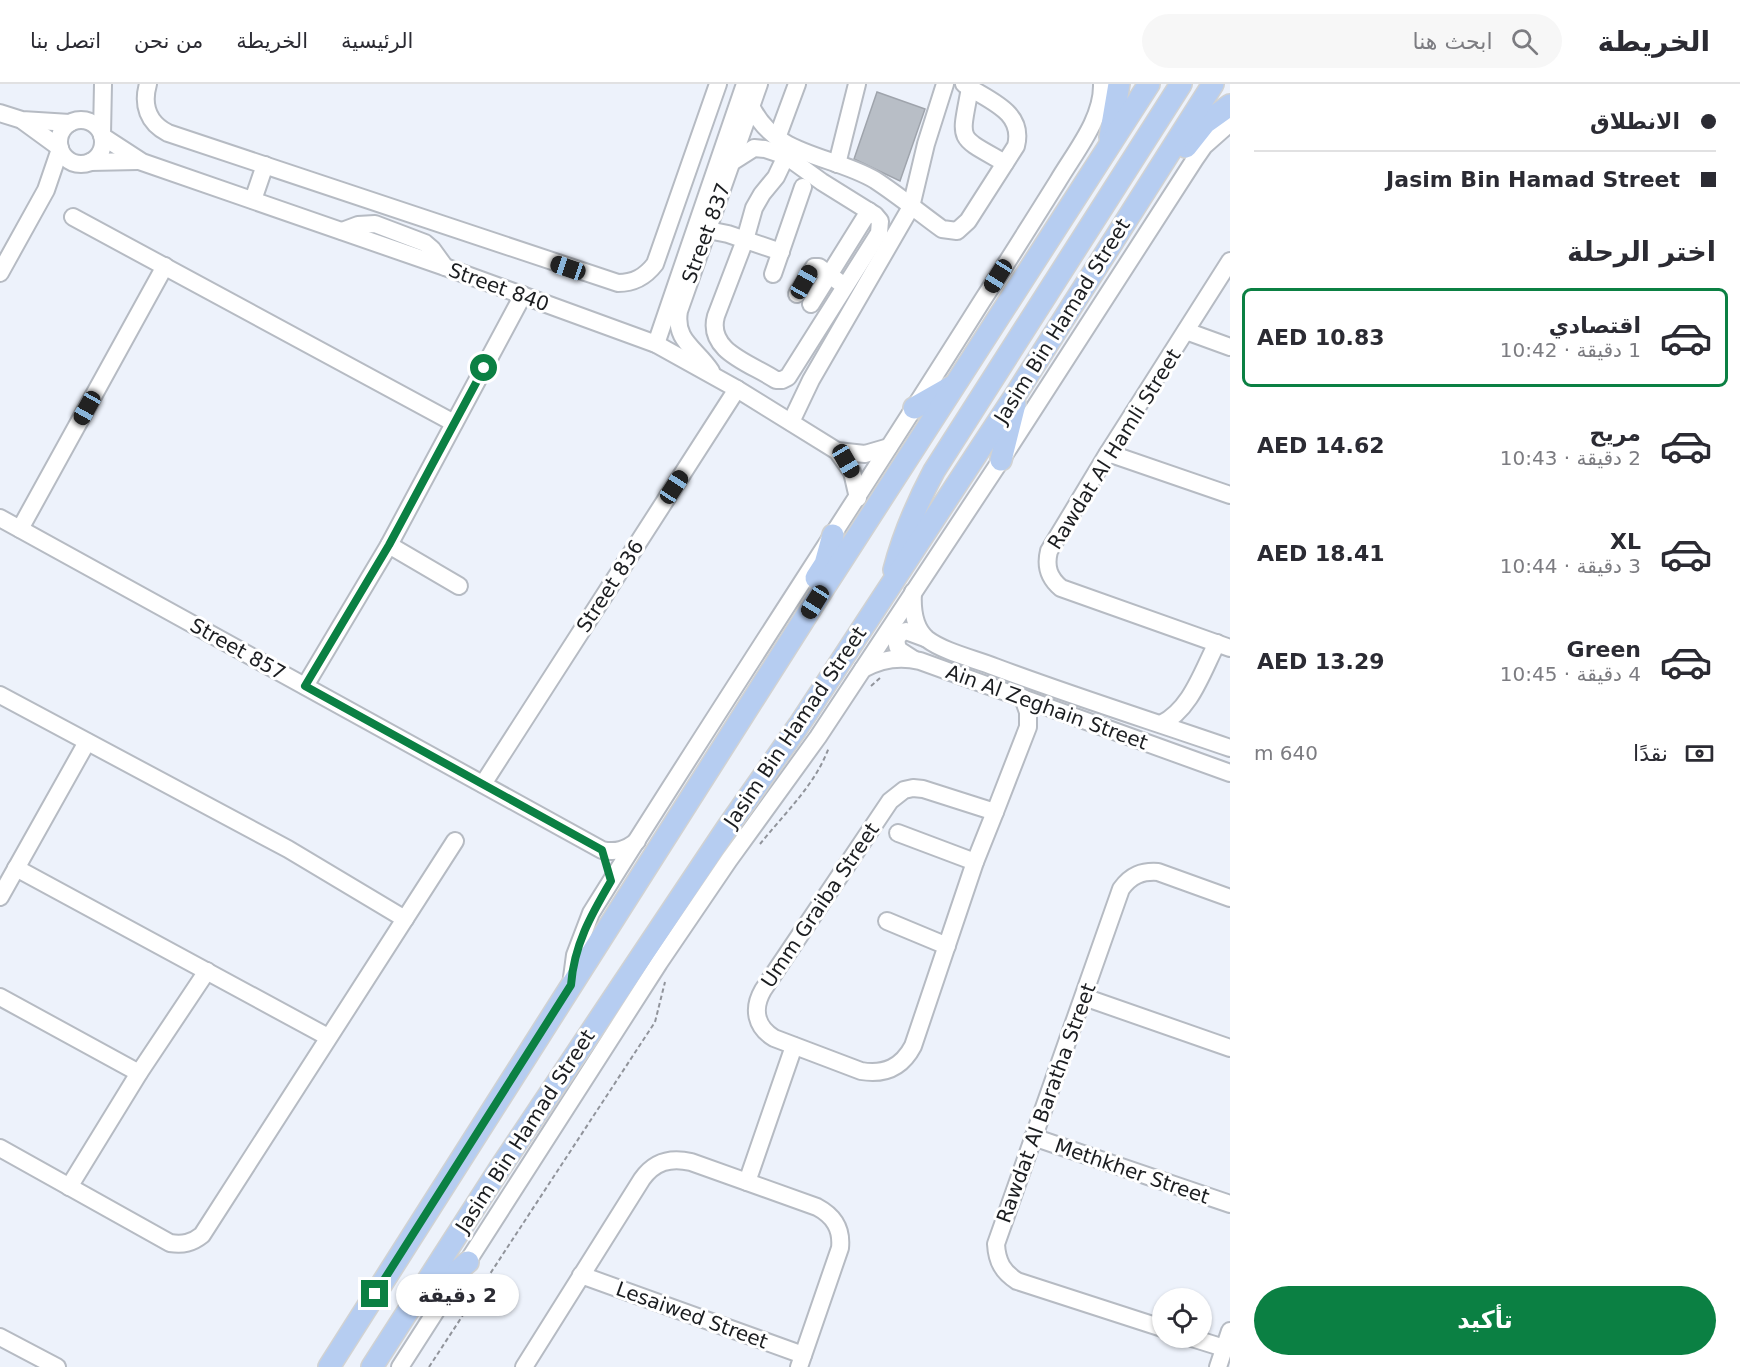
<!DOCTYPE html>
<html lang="ar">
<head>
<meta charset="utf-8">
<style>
	:root { --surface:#fff; --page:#f7f7f7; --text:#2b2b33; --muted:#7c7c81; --line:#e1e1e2; --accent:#0b8043 }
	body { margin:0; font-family:"DejaVu Sans",Vazirmatn,sans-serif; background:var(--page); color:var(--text); direction:rtl; height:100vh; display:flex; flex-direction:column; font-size:22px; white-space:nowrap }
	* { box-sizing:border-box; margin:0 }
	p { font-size:20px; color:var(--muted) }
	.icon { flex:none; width:33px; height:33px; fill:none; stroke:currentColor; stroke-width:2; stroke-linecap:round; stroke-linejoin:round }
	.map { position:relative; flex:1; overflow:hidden; direction:ltr }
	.side { display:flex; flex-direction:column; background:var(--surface); width:510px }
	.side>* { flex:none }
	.banner { display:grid; align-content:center; height:132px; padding:0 24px; background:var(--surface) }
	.tools { position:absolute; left:1152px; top:1204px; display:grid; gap:12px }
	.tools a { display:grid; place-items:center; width:60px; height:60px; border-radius:50%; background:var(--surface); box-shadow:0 2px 4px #0004; font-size:30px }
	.end { position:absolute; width:27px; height:27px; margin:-14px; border:8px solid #0b8043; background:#fff; box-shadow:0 0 0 3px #fff }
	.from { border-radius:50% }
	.bubble { position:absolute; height:42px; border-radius:21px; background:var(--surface); box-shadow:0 2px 4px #0004; font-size:20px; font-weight:600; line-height:42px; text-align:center; direction:rtl }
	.car { position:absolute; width:18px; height:36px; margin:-18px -9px; border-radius:8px; box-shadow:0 0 4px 2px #0007; background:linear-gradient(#222 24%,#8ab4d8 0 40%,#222 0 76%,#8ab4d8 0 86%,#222 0) }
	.banner b { display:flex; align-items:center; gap:21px; height:57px; font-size:22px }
	.banner b+b { border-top:2px solid var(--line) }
	.banner i { width:15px; height:15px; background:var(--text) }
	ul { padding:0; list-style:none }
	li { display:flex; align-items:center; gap:18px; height:99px; margin:0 12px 9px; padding:0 12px; border:3px solid transparent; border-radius:9px }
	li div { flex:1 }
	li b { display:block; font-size:22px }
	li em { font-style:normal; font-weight:600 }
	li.on { border-color:var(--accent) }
	li>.icon { width:54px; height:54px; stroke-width:1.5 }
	h2 { padding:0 24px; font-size:27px; line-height:72px }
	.pay { display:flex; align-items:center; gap:15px; height:66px; padding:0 24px; font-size:22px }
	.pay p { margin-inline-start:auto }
	.button { display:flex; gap:12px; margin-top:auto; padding:12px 24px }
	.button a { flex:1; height:69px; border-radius:36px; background:var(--accent); color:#fff; font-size:24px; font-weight:600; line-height:69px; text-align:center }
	header { display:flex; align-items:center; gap:36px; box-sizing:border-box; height:84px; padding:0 30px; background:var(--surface); border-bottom:2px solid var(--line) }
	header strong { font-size:28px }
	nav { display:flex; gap:33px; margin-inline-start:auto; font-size:21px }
	.search { width:420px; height:54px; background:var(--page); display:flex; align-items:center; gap:15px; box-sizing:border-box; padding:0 21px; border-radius:33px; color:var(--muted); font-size:22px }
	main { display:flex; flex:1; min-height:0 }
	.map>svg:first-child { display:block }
</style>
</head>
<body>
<header>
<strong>الخريطة</strong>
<div class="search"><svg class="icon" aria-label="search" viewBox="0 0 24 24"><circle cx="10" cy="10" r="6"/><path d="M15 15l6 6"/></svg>ابحث هنا</div>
<nav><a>الرئيسية</a><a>الخريطة</a><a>من نحن</a><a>اتصل بنا</a></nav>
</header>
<main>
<section class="side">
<div class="banner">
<b><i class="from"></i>الانطلاق</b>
<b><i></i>Jasim Bin Hamad Street</b>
</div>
<h2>اختر الرحلة</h2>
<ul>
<li class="on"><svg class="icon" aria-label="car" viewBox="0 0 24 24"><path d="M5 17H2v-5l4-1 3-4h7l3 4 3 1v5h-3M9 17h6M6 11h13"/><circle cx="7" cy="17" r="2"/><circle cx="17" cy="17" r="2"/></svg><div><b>اقتصادي</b><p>1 دقيقة · 10:42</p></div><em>AED 10.83</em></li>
<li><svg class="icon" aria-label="car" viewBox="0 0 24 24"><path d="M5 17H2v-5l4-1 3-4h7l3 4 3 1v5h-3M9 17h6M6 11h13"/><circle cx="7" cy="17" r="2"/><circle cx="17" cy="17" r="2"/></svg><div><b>مريح</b><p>2 دقيقة · 10:43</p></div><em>AED 14.62</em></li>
<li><svg class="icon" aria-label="car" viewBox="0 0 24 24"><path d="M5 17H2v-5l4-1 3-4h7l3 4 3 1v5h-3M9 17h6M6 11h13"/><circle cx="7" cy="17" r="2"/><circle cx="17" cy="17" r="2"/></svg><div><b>XL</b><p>3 دقيقة · 10:44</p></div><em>AED 18.41</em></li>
<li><svg class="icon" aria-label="car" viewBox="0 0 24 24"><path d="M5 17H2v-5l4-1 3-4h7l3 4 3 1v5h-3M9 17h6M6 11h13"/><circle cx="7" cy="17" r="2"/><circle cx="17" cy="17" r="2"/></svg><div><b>Green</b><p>4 دقيقة · 10:45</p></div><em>AED 13.29</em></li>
</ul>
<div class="pay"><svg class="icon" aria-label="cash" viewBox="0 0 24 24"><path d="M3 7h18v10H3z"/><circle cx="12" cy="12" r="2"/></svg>نقدًا<p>640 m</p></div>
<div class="button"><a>تأكيد</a></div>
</section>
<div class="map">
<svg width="1230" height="1283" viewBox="0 0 1230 1283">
	<rect width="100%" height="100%" fill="#edf2fb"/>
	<path fill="#b8bec6" stroke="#9fa4ac" stroke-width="1.5" d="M 877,8 L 925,25 L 900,97 L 854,75 Z"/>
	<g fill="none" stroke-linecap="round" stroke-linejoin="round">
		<g stroke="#b6bbc3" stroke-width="20">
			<g id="minor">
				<path d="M 148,0 C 142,21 148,39 168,49 L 618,199 C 634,199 645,193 655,180 L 718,0"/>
				<path d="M 970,4 C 960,59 956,51 1005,79"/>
				<path d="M 751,22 C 776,74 831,70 875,96 C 898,111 920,129 942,145 L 957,147 L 968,137 L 1016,62 C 1025,27 987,16 964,0"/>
				<path d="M 0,29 L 22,36 L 70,39"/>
				<circle cx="81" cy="58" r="22"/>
				<path d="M 23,37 L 60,64"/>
				<path d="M 102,50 L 103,0"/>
				<path d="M 102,52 L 142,78 L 445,183 L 656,260 L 737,305 L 837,367 L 852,388 L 858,414"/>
				<path d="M 777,54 L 797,0"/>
				<path d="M 90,78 L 138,77"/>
				<path d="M 732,78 L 754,64 L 765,65 L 786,72 L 822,98 L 875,131 L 880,137 L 879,149 L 788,293 L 782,296 L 776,296 C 753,280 706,268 716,232 L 745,156 L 754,124 L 762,110 L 776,93 L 786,72"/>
				<path d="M 837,80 L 857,0"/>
				<path d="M 253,116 L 265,81"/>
				<path d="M 73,133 L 454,339"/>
				<path d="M 708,146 L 728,150 L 781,168"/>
				<path d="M 342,147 L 358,141 L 375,140 L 425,159 L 432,165 L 445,183"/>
				<path d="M 1230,177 L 1108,369 L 1049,467 C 1045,483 1049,494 1061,504 L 1230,564"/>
				<path d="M 0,189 L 46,106 L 60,65"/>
				<path d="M 773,190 L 803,103"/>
				<path d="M 797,210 L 814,183 L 819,183 L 839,198"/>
				<path d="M 811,220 L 869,127"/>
				<path d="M 1186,247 L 1230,263"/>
				<path d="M 656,260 L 745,0"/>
				<path d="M 711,287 C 696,264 674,257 679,227 L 759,0"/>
				<path d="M 791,338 L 811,296 L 911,123 L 926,60 L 945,0"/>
				<path d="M 837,367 L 865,370 L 889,363"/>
				<path d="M 1108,369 L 1230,411"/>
				<path d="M 0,434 L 602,766 C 616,769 626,766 637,757"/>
				<path d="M 20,445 L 165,182"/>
				<path d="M 389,461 L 459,502"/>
				<path d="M 913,508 C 912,524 914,544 927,555 C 944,568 975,575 995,583 C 1072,612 1152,637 1230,664"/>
				<path d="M 913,575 L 899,566 C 894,557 897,550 906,547 L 925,554"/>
				<path d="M 863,585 C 881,575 900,572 920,577 L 1230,689"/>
				<path d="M 305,602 L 389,461 L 523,211"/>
				<path d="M 0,611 L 288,765 L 405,835"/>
				<path d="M 1161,640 C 1191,625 1202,588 1217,559"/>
				<path d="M 483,700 L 737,305"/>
				<path d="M 913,704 L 923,705 L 995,728 L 975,778 L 913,962 C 902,983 885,991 861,987 L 774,954 C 756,943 752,925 763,906 L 890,717 L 904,706 Z"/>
				<path d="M 995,728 L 1028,643 L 1028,628 L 1023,614"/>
				<path d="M 898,749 L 975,778"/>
				<path d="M 16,784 L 328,953"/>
				<path d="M 0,813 L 87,658"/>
				<path d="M 887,837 L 947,862"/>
				<path d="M 571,901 L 575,871 L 591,829 C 719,624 853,422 982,217 C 1008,177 1033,137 1058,97 C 1075,68 1103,35 1102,0"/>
				<path d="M 0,913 L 139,989"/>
				<path d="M 1084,913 L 1230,964"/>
				<path d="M 1033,1053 L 1230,1120"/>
				<path d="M 0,1064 L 170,1159 C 183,1161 192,1159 202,1151 L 455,757"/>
				<path d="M 747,1098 L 794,962"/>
				<path d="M 69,1103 L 139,989 L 207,887"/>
				<path d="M 581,1191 L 803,1271"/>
				<path d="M 1162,1244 L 1017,1197 C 1003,1188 997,1178 996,1160 L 1121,805 C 1131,791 1142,787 1158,788 L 1230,814"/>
				<path d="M 0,1253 L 57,1283"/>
				<path d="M 1192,1254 L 1224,1264"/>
				<path d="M 400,1283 L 659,879 L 729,776 L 818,653 L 1001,376 L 1195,75 L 1204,62 L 1230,39"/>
				<path d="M 524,1283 L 642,1095 C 654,1078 670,1073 691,1078 L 817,1123 C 834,1132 842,1145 840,1164 L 799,1283"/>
				<path d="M 1218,1283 L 1230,1247"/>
			</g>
		</g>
		<g stroke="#d1d2d2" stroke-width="24">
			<g id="major">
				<path d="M 1110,53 L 1119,0"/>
				<path d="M 1186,63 L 1205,39 L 1230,21"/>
				<path d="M 914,324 L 951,303"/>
				<path d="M 1001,376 L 1015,320"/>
				<path d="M 894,486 C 903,451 917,419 934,387 L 1181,0"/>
				<path d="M 816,494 L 825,480 L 833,451"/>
				<path d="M 424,1219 L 440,1201 L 468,1178"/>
				<path d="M 329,1283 L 824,504 L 1149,0"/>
				<path d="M 372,1283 L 500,1084 L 727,744 L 799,641 L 1018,307 L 1213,0"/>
			</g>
		</g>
		<g stroke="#91949b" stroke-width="2" stroke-dasharray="4.5 3" stroke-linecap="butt">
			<path d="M 871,602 L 880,594"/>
			<path d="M 760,760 C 784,730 816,700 829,663"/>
			<path d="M 429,1283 L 655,938 L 665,898"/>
		</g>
		<use href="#minor" stroke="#fff" stroke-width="16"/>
		<use href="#major" stroke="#b6cdf1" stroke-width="21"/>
	</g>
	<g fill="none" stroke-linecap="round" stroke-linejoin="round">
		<path stroke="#0b8043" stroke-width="8" d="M 375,1210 L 571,901 C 574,861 591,831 611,797 L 602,766 L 305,602 L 389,461 L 484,284"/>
	</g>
	<g text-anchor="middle" stroke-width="6" stroke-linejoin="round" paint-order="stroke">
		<g font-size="20" fill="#1b1d20" stroke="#fff">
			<text transform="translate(706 149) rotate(-70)" y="7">Street 837</text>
			<text transform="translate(499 203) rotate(20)" y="7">Street 840</text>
			<text transform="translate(1062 237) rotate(-58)" y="7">Jasim Bin Hamad Street</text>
			<text transform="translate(1114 365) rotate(-58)" y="7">Rawdat Al Hamli Street</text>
			<text transform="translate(610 502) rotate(-57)" y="7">Street 836</text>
			<text transform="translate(238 565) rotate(29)" y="7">Street 857</text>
			<text transform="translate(1047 623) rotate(20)" y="7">Ain Al Zeghain Street</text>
			<text transform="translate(795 643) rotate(-56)" y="7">Jasim Bin Hamad Street</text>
			<text transform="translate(820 821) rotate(-56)" y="7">Umm Graiba Street</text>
			<text transform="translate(1046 1019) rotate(-70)" y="7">Rawdat Al Baratha Street</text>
			<text transform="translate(525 1047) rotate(-57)" y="7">Jasim Bin Hamad Street</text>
			<text transform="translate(1132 1087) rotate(19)" y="7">Methkher Street</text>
			<text transform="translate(692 1231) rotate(20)" y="7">Lesaiwed Street</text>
		</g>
	</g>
</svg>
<div class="tools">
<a><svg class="icon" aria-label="locate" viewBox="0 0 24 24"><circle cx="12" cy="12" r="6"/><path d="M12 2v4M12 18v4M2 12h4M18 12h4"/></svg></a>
</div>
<i class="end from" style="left:484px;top:284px"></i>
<i class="end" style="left:375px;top:1210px"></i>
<div class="bubble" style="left:396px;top:1190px;width:123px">2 دقيقة</div>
<i class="car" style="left:568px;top:184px;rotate:289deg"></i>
<i class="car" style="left:998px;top:192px;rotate:212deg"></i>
<i class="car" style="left:804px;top:198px;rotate:29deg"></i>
<i class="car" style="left:87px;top:324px;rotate:209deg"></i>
<i class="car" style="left:846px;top:377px;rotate:150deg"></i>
<i class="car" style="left:674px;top:403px;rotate:33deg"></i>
<i class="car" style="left:815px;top:518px;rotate:212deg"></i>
</div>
</main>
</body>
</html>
